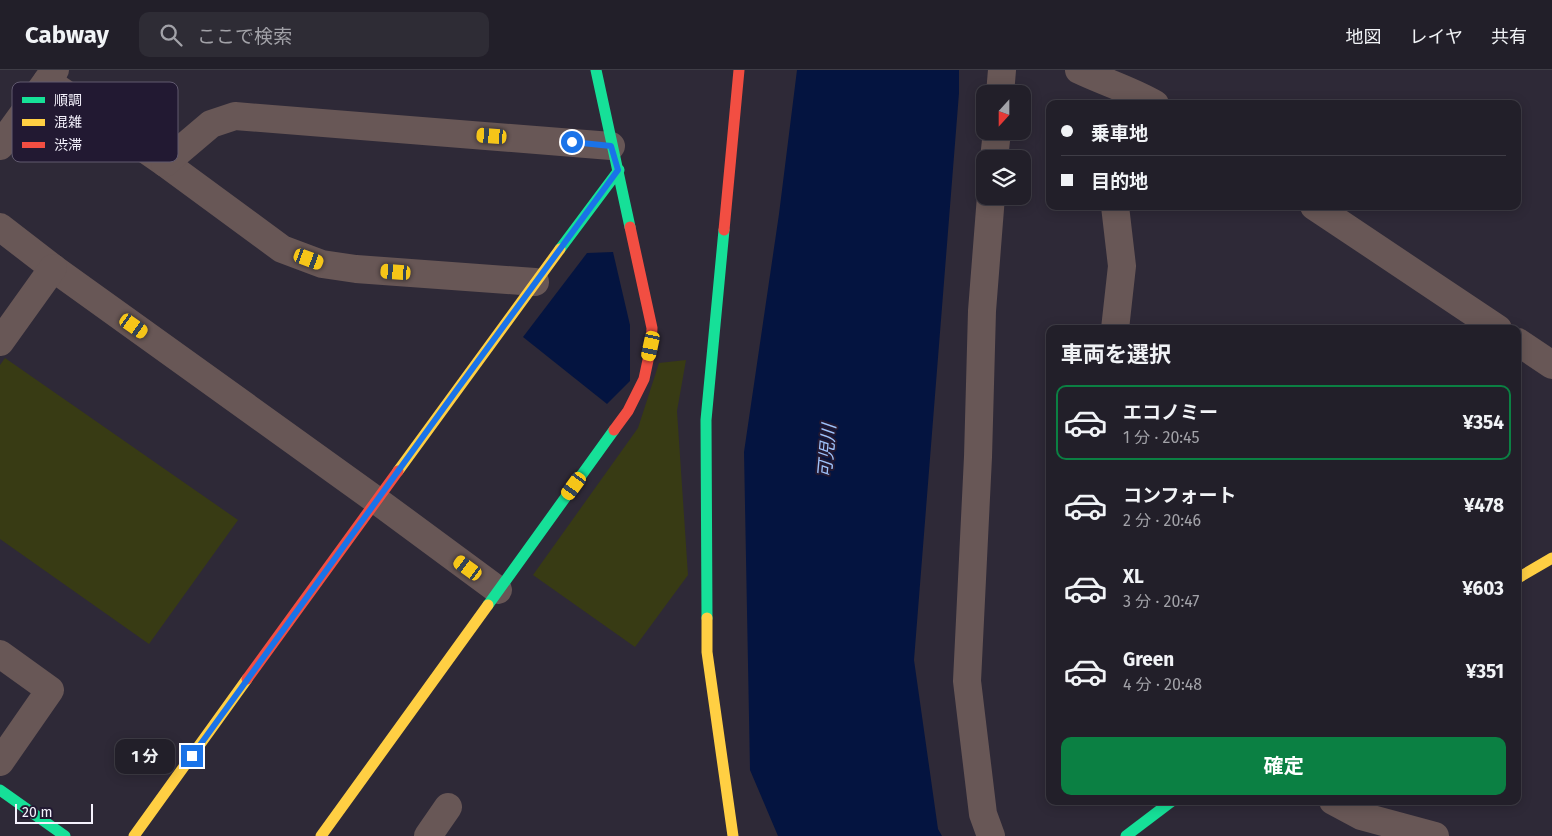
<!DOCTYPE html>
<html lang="ja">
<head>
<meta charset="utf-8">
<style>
	:root { --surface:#221f29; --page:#2e2c35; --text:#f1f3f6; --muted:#a2a2a8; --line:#3f3d46; --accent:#0b8043 }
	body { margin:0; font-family:"Fira Sans","Noto Sans JP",sans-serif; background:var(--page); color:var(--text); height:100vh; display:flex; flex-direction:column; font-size:19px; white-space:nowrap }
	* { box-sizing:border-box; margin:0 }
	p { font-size:16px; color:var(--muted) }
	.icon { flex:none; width:28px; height:28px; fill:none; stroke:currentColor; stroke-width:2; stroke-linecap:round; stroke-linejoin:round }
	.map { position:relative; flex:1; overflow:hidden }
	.sheet { position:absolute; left:1046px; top:255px; width:475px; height:480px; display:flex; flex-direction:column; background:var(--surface); border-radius:10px; box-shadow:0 2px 12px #0003,0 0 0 1px var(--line) }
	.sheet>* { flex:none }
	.hud { position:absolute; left:1046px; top:30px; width:475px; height:110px; border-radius:10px; box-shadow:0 2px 12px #0003,0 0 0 1px var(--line); display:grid; align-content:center; height:110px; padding:0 15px; background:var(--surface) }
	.needle { width:32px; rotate:201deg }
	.buttons { position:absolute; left:976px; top:15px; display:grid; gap:10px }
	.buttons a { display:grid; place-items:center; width:55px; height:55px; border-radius:10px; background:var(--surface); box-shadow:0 2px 12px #0003,0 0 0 1px var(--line); font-size:25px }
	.scale { position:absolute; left:15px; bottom:12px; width:78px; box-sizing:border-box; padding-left:5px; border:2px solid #f5f2fd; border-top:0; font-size:14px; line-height:18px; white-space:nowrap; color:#f5f2fd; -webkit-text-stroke:4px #221932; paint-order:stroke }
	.end { position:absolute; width:22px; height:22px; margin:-11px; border:6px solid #1a73e8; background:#fff; box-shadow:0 0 0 2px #fff }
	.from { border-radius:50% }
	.bubble { position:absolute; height:35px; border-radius:10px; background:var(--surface); box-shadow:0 2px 12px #0003,0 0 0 1px var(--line); font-size:16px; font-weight:700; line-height:35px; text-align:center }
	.car { position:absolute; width:15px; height:30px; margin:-15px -8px; border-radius:6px; box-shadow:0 0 4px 1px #0007; background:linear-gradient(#f5c518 24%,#345 0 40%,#f5c518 0 76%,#345 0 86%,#f5c518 0) }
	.hud b { display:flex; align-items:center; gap:18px; height:48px; font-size:19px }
	.hud b+b { border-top:1px solid var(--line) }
	.hud i { width:12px; height:12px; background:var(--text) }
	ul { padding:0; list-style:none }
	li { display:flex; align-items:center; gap:15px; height:75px; margin:0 10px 8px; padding:0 5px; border:2px solid transparent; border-radius:10px }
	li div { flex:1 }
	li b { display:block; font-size:19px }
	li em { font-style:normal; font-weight:700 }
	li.selected { border-color:var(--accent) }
	li>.icon { width:45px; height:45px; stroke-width:1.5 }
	h2 { padding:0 15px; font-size:22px; line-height:60px }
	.primary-button { display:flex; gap:10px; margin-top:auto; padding:10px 15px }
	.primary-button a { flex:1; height:58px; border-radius:10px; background:var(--accent); color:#fff; font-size:20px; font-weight:700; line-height:58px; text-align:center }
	header { display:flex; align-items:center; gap:30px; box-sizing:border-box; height:70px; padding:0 25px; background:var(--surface); border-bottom:1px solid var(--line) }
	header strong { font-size:24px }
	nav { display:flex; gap:28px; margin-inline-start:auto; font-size:18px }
	.search { width:350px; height:45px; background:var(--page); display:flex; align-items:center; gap:12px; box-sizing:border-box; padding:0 18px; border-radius:10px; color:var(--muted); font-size:19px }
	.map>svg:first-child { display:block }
</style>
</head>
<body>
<header>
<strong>Cabway</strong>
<div class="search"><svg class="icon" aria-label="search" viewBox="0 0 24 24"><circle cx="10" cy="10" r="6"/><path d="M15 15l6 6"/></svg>ここで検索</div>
<nav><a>地図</a><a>レイヤ</a><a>共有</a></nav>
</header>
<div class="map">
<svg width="1552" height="766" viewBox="0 0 1552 766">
	<rect width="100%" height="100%" fill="#2e2937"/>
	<g fill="#383b14">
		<path d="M 5,288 L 238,450 L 149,574 L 0,469 L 0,295 Z"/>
		<path d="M 686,290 L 677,341 L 688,505 L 635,577 L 533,505 L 638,358 L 659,293 Z"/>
	</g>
	<g fill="#041440">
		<path d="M 797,0 L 959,0 L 959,23 L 914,590 L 938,759 L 942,766 L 778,766 L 750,700 L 744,382 L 779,144 Z"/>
		<path d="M 613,182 L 630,255 L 630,311 L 607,334 L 523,267 L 587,183 Z"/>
	</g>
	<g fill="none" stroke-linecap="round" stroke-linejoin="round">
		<g stroke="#685756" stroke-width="28">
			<path d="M 1079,0 C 1104,12 1131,20 1155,34"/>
			<path d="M 47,11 L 165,93 L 282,179 L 322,194 L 356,199 L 535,212"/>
			<path d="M 1000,24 L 1002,0"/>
			<path d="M 0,76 L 55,0"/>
			<path d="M 994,89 L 997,61"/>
			<path d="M 165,93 L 211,54 L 235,46 L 611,76"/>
			<path d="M 991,126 L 982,241 L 978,387 L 967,611 L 983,744 L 991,766"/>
			<path d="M 1115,136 L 1122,196 L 1115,259"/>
			<path d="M 1314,136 L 1498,259"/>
			<path d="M 0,157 L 53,198 L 376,430 L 498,520"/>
			<path d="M 0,272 L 53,198"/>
			<path d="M 1518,272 L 1552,295"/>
			<path d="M 0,584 L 50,620 L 0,692"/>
			<path d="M 1333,731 L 1361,746 L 1435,766"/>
			<path d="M 428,766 L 448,737"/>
		</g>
		<g stroke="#16e098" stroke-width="11">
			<path d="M 596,0 L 630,157"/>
			<path d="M 560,179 L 619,100"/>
			<path d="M 488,535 L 614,360"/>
			<path d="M 707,548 L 706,350 L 724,160"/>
			<path d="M 0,720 L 65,766"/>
			<path d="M 1126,766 L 1172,731"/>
		</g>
		<g stroke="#ffcf43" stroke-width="11">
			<path d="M 398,401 L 560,179"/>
			<path d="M 1518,508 L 1552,488"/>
			<path d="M 707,548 L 707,582 L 733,766"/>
			<path d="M 134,766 L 247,609"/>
			<path d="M 321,766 L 488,535"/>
		</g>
		<g stroke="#f24e42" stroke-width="11">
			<path d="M 724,160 L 739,0"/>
			<path d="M 614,360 L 628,341 L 644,309 L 651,276 L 652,258 L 630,157"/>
			<path d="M 247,609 L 398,401"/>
		</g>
	</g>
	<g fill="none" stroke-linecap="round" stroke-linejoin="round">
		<path stroke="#1a73e8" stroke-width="6" d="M 192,686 L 456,321 L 618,100 L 611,76 L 572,72"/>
	</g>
	<g text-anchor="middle" stroke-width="4" stroke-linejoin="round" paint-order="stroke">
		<g font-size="18" font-style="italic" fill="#9ec2fb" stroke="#221932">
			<text transform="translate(827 381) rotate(-85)" y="6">可児川</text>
		</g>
	</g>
	<rect x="12" y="12" width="166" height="80" rx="8" fill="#221932" stroke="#615a6f" stroke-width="1"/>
	<rect x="22" y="27" width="23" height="6" fill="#16e098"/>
	<rect x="22" y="49" width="23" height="7" fill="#ffcf43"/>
	<rect x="22" y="72" width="23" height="6" fill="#f24e42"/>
	<g font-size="14" fill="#f5f2fd">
		<text x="54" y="35">順調</text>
		<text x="54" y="57">混雑</text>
		<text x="54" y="80">渋滞</text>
	</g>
</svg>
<div class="buttons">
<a><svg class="needle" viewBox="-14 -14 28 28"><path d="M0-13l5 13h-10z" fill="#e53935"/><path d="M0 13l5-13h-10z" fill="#a2a2a8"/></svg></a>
<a><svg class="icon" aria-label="layers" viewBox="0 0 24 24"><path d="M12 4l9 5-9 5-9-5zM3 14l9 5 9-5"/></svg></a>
</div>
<div class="scale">20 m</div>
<i class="end from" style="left:572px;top:72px"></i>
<i class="end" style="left:192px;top:686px"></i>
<div class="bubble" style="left:115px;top:669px;width:60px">1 分</div>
<i class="car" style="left:492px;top:66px;rotate:274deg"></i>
<i class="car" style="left:309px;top:189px;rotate:110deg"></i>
<i class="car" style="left:396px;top:202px;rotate:274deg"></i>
<i class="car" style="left:134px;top:256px;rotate:125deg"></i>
<i class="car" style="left:651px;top:276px;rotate:192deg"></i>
<i class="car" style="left:574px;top:416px;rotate:216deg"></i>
<i class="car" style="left:468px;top:498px;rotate:306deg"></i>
<div class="hud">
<b><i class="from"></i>乗車地</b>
<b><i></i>目的地</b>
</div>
<section class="sheet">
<h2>車両を選択</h2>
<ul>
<li class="selected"><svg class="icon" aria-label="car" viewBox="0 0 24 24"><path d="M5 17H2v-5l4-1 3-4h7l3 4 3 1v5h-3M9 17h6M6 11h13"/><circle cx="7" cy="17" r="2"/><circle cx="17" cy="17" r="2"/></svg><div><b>エコノミー</b><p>1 分 · 20:45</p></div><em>¥354</em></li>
<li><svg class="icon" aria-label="car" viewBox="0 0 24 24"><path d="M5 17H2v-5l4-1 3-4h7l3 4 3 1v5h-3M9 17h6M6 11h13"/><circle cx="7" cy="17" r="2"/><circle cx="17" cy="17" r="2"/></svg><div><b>コンフォート</b><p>2 分 · 20:46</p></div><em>¥478</em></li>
<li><svg class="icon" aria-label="car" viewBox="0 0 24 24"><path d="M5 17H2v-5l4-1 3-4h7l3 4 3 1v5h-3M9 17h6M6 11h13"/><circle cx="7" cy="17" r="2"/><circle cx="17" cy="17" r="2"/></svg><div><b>XL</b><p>3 分 · 20:47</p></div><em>¥603</em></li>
<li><svg class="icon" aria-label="car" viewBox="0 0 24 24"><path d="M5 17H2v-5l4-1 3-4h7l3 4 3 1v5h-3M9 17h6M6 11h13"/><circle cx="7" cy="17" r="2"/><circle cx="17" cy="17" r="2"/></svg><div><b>Green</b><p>4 分 · 20:48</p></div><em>¥351</em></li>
</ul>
<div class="primary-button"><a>確定</a></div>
</section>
</div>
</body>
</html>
